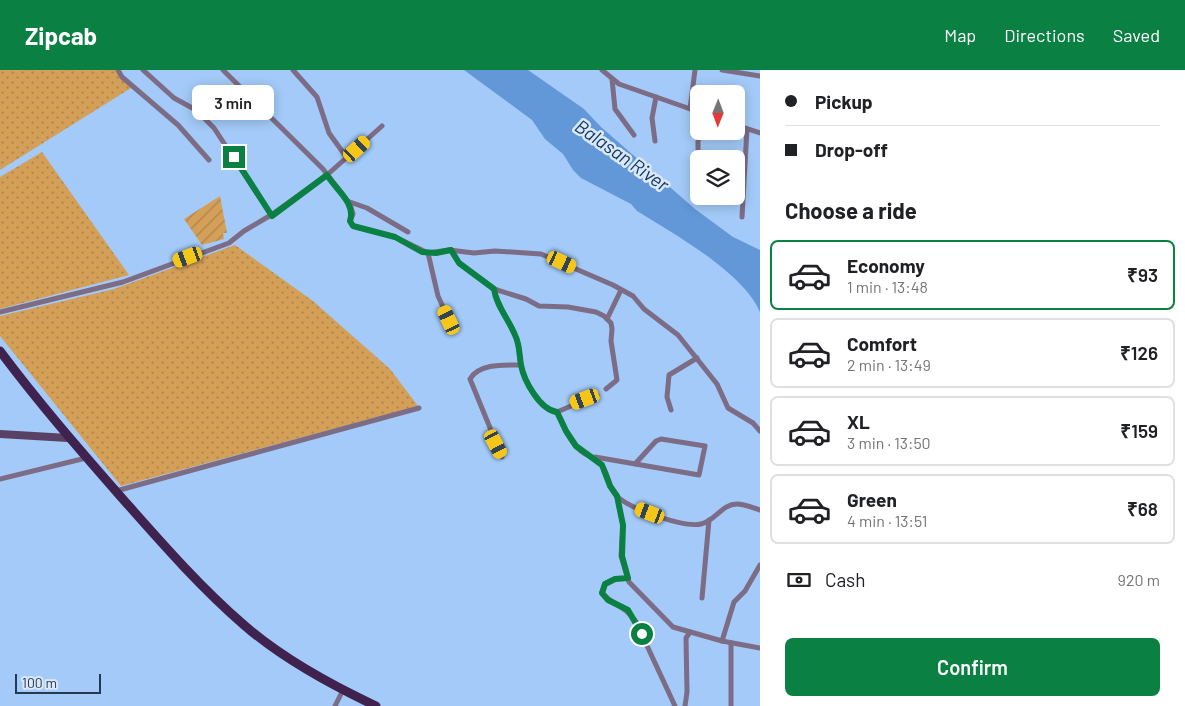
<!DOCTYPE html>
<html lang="en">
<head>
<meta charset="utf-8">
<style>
	:root { --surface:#fff; --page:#f6f6f6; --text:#202124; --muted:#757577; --line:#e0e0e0; --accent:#0b8043 }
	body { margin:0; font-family:Barlow,sans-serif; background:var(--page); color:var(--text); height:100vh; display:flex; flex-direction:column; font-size:19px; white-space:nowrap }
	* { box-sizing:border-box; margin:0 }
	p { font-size:16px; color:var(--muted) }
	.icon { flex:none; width:28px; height:28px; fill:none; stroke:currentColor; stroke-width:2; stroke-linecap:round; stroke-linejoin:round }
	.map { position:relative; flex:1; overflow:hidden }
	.side { display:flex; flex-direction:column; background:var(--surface); width:425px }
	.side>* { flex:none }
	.guide { display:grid; align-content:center; height:110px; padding:0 25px; background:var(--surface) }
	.needle { width:32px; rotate:181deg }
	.buttons { position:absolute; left:690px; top:15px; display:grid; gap:10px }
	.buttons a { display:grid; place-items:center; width:55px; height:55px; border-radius:8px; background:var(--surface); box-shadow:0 2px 12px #0003; font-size:25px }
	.scale { position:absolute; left:15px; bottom:12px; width:86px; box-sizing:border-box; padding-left:5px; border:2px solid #253950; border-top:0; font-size:14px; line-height:18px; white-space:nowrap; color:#253950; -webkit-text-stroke:4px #dae8fa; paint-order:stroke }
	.end { position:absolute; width:22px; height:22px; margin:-11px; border:6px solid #0b8043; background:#fff; box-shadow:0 0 0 2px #fff }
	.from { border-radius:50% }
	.bubble { position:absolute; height:35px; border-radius:8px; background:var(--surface); box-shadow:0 2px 12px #0003; font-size:16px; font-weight:600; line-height:35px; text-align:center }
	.car { position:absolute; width:15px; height:30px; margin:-15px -8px; border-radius:6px; box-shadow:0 0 4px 1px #0007; background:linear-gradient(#f5c518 24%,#345 0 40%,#f5c518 0 76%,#345 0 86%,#f5c518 0) }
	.guide b { display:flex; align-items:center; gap:18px; height:48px; font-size:19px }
	.guide b+b { border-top:1px solid var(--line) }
	.guide i { width:12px; height:12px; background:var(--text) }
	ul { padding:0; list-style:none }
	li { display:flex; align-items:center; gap:15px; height:70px; margin:0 10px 8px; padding:0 15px; border:2px solid var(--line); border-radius:8px }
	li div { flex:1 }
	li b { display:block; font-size:19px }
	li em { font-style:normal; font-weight:600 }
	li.active { border-color:var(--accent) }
	li>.icon { width:45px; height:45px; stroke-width:1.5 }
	h2 { padding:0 25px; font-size:22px; line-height:60px }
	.pay { display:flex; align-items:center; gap:12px; height:55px; padding:0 25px; font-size:19px }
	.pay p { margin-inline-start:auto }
	.cta { display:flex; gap:10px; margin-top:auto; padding:10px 25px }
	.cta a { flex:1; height:58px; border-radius:8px; background:var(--accent); color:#fff; font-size:20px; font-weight:600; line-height:58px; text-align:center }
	header { display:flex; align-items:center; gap:30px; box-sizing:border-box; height:70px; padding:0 25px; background:var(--accent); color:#fff }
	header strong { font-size:24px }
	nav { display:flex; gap:28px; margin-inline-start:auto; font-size:18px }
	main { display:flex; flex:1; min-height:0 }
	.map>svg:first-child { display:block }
</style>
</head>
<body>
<header>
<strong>Zipcab</strong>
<nav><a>Map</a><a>Directions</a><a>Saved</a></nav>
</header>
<main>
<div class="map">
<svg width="760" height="636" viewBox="0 0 760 636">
	<defs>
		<pattern id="grass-dots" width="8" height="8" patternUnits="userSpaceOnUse" patternTransform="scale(1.25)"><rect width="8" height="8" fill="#d4a058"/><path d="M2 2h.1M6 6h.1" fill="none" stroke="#ac834b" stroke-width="1.8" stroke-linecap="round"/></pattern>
		<pattern id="garden-furrows" width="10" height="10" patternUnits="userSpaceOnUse" patternTransform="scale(1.25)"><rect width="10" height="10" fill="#d4a058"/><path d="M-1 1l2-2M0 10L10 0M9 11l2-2" fill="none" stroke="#ac834b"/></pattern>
	</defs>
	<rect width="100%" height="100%" fill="#a3caf8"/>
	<g fill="url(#grass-dots)">
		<path d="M 0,0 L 116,0 L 131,18 L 0,100 Z"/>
		<path d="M 42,82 L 129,205 L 0,239 L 0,107 Z"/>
		<path d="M 235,175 L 313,231 L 390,299 L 418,336 L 121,416 L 0,266 L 0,246 L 114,219 Z"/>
	</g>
	<path fill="url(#garden-furrows)" d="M 220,126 L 227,163 L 223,163 L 224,169 L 202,175 L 184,149 Z"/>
	<path fill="#6298d7" d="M 464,0 L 528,0 L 584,39 L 601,57 L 695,139 L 733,167 L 760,180 L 760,242 C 743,202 674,164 637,141 L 631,134 L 581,108 L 573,100 L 563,84 L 545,69 L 532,50 Z"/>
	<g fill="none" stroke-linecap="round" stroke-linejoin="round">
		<g stroke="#7c6c85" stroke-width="5">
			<path d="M 118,0 L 122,7 L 178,55 L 209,90"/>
			<path d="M 143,0 L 174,28 L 196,40 L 214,58 L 271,145"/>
			<path d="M 223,0 L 323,99 L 350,134 L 353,144 L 350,151 L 353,156 L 395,167 L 428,183 L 449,180 L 474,183 L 495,181 L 541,184 L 613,215 L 633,226 L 644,239 L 678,265 L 717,314 L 728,338 L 753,353 L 760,361"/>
			<path d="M 293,0 L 317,27 L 329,63 L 347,88"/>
			<path d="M 602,0 L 619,14 L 699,42"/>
			<path d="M 722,0 L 760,6"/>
			<path d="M 612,9 L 615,39 L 634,65"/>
			<path d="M 690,39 L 695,0"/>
			<path d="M 736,55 L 760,63"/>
			<path d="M 655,71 L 652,48 L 656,27"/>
			<path d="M 698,119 L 698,71 L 703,61"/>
			<path d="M 347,131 L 367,138 L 408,162"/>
			<path d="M 742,147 L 747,59"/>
			<path d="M 451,180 L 459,193 L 494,219 L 526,229 L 539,236 L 568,237 L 596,242 L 604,246 L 611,253 L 612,259 L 611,271 L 617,310 L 606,319"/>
			<path d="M 428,183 L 438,226 L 449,250"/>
			<path d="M 494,219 C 496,235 509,250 515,265 C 520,275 519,284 521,295 C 524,310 540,340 557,342 C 565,355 568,371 581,381 C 587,386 595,387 600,393 C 608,401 608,415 615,424 C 626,438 684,458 701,454 C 715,451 722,434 737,434 C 745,434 753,438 760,440"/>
			<path d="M 0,242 L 123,212 L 229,173 L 244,161 L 271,145 L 327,105 L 382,56"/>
			<path d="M 607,249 L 621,220"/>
			<path d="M 671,340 L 667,327 L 669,305 L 697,288"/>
			<path d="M 557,342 L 597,325"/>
			<path d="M 502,387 L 470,309 C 479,293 505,295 521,295"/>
			<path d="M 595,387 L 699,405 L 705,376 L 661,369 L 656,371 L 635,394"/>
			<path d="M 0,409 L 86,388"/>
			<path d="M 116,421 L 419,338"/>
			<path d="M 617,427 L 623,455 L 621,486 L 629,512 L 673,557 L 722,571 L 760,578"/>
			<path d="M 628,508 L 615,509 L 605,514 L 602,523 C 614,537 624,534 636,552 L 675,636"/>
			<path d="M 702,528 L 709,450"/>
			<path d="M 722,571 L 734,532 L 745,521 L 760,495"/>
			<path d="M 731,573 L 731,636"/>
			<path d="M 335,636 L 343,620"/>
			<path d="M 685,636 L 687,622 L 686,568 L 690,562"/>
		</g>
		<path stroke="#594165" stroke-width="8" d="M 0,364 L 68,368"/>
		<path stroke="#3f234e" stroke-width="9" d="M 0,281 C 38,332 79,379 121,427 C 160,471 199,516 244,555 C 283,589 329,614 376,636"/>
	</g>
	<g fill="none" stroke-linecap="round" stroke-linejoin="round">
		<path stroke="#0b8043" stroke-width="6" d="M 234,87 L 272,146 L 327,105 C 336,120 356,133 350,151 L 353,156 L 395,167 L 422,182 L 436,183 L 451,180 L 459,193 L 494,219 C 496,235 509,250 515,265 C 520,275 519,284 521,295 C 524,311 540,340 557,342 L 566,361 L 576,376 L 602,395 L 610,416 L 617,426 L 623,455 L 622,486 L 628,508 L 615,509 L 605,514 L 602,523 L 608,530 L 628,540 L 642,564"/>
	</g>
	<g text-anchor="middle" stroke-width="5" stroke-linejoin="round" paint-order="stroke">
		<g font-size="19" font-style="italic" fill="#0f365f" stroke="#dae8fa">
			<text transform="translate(622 85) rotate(35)" y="7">Balasan River</text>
		</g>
	</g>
</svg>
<div class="buttons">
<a><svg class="needle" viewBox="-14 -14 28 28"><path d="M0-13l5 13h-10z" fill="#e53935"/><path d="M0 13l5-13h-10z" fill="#757577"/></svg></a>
<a><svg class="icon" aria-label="layers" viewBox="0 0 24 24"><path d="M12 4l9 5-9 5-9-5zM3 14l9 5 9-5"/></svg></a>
</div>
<div class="scale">100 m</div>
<i class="end from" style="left:642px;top:564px"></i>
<i class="end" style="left:234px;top:87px"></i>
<div class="bubble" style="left:192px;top:15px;width:82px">3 min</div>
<i class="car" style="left:357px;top:79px;rotate:48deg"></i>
<i class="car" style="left:188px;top:187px;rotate:250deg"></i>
<i class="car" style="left:562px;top:192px;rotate:115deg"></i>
<i class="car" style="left:449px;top:250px;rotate:335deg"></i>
<i class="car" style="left:585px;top:329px;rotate:250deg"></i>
<i class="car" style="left:496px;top:374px;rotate:152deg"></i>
<i class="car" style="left:650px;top:443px;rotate:291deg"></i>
</div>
<section class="side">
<div class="guide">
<b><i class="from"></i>Pickup</b>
<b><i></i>Drop-off</b>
</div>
<h2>Choose a ride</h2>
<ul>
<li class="active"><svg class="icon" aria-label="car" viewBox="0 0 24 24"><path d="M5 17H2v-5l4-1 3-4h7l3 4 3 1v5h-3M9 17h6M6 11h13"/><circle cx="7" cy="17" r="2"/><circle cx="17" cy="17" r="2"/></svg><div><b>Economy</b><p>1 min · 13:48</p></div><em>₹93</em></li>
<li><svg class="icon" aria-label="car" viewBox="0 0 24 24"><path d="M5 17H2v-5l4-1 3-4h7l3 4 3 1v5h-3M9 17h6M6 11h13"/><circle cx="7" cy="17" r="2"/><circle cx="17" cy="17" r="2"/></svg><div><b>Comfort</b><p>2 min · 13:49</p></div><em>₹126</em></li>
<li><svg class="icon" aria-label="car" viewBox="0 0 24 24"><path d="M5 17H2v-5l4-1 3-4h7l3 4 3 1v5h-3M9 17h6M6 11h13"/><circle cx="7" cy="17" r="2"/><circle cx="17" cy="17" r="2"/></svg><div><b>XL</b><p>3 min · 13:50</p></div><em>₹159</em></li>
<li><svg class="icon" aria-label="car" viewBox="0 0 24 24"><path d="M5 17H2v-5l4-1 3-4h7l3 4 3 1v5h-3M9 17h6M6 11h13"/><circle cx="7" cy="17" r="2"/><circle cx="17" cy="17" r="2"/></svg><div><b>Green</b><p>4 min · 13:51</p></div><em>₹68</em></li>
</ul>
<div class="pay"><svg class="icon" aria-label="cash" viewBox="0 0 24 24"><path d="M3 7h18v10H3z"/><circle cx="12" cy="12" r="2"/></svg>Cash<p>920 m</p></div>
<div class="cta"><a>Confirm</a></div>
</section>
</main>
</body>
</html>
